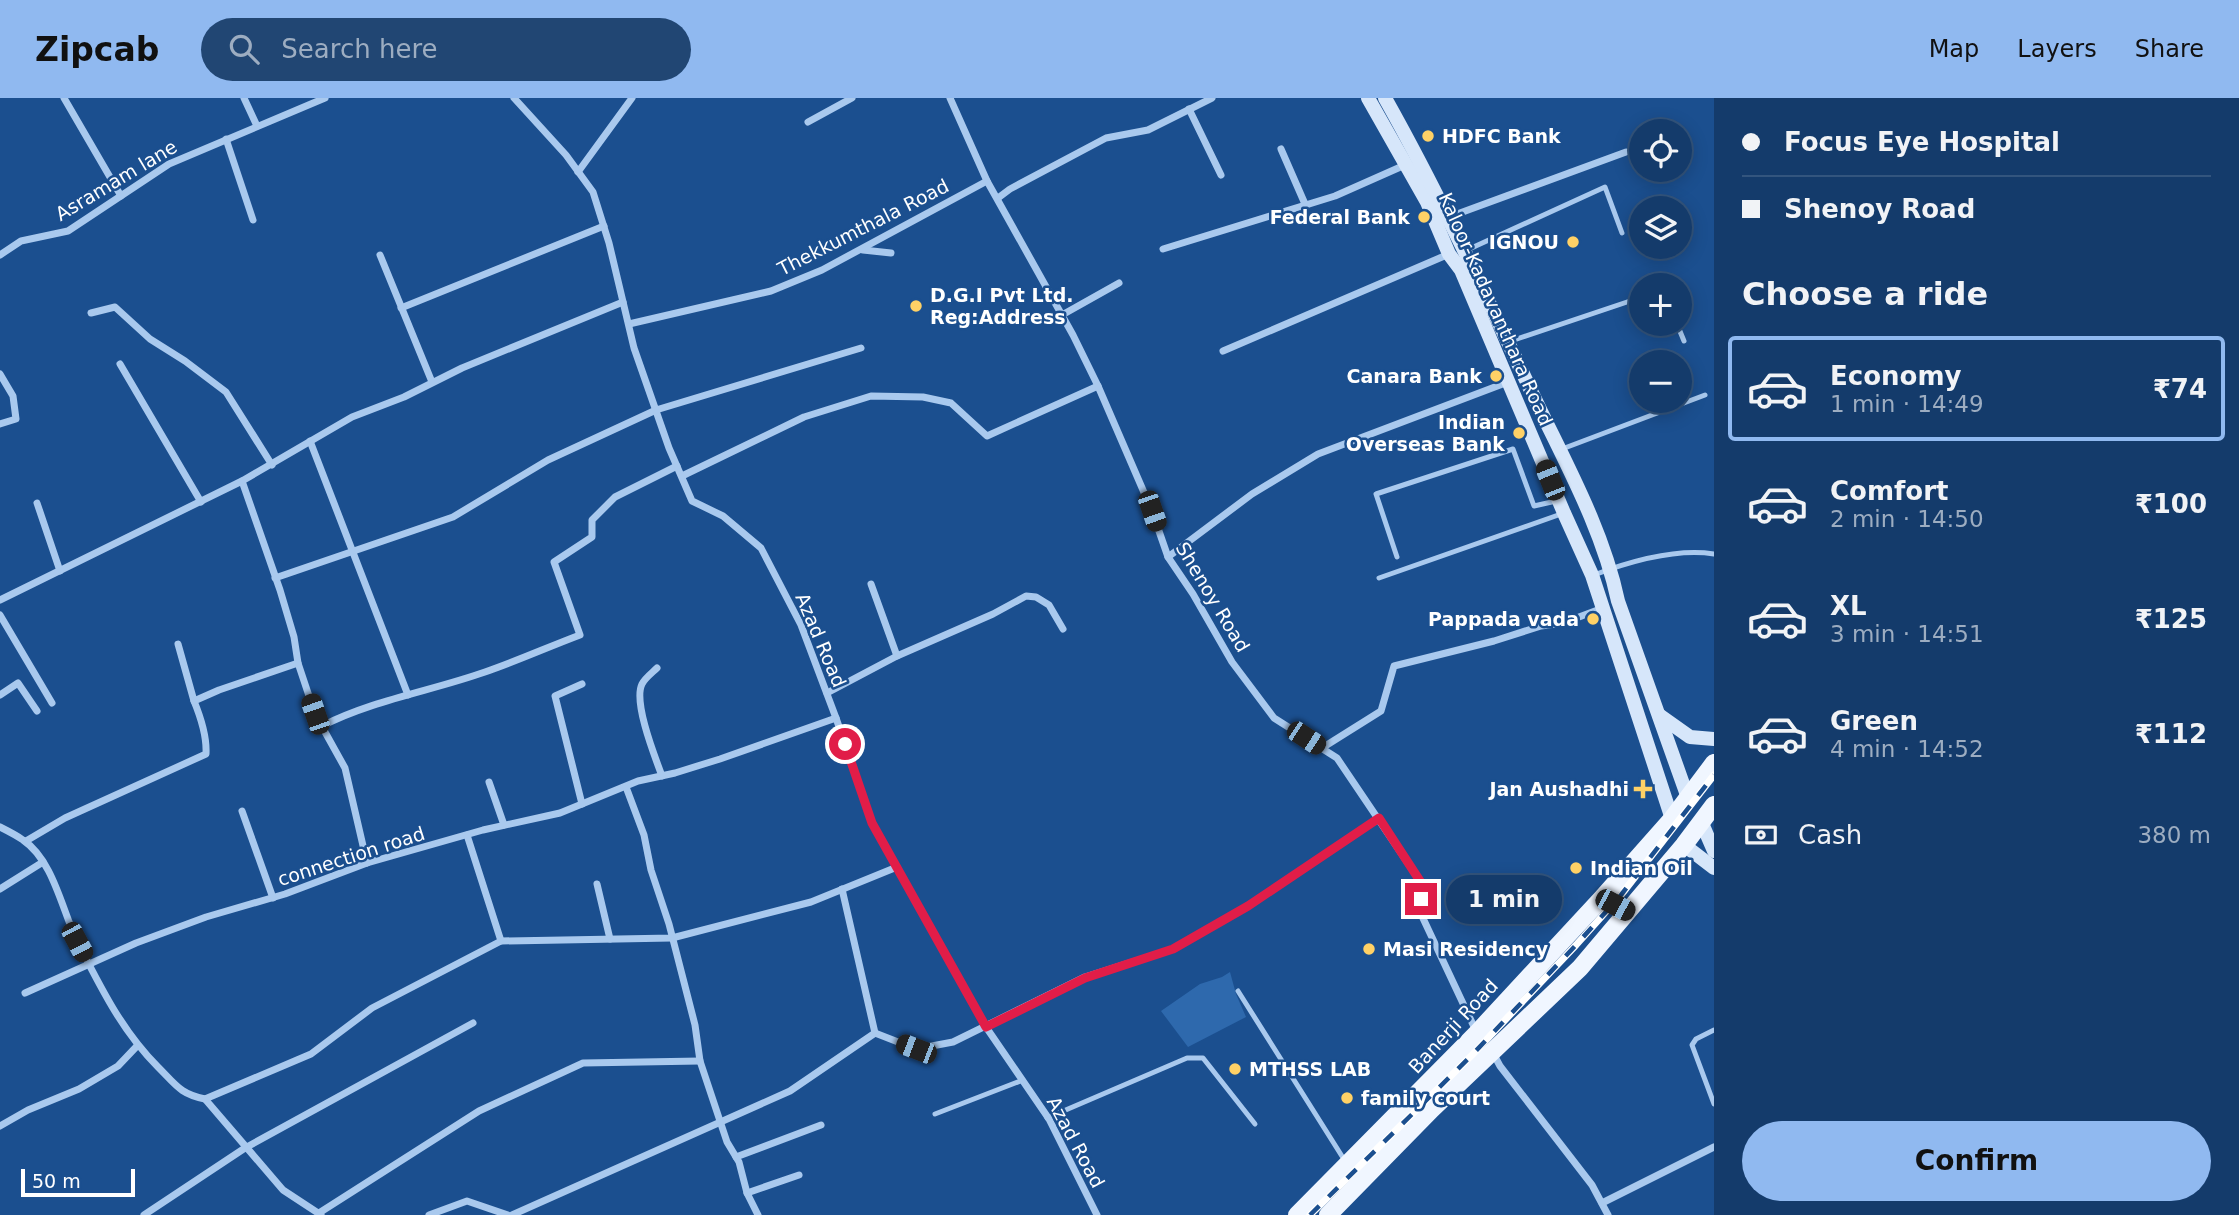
<!DOCTYPE html>
<html lang="en">
<head>
<meta charset="utf-8">
<style>
	:root { --surface:#143b6b; --page:#214673; --text:#f1f3f6; --muted:#9dadc1; --line:#33557e; --accent:#90b9f0 }
	body { margin:0; font-family:"DejaVu Sans",sans-serif; background:var(--page); color:var(--text); height:100vh; display:flex; flex-direction:column; font-size:26px; white-space:nowrap }
	* { box-sizing:border-box; margin:0 }
	p { font-size:23px; color:var(--muted) }
	.icon { flex:none; width:38px; height:38px; fill:none; stroke:currentColor; stroke-width:2; stroke-linecap:round; stroke-linejoin:round }
	.map { position:relative; flex:1; overflow:hidden }
	.details { display:flex; flex-direction:column; background:var(--surface); width:525px }
	.details>* { flex:none }
	.top-card { display:grid; align-content:center; height:154px; padding:0 28px; background:var(--surface) }
	.buttons { position:absolute; left:1629px; top:21px; display:grid; gap:14px }
	.buttons a { display:grid; place-items:center; width:63px; height:63px; border-radius:50%; background:var(--surface); box-shadow:0 4px 18px #0003,0 0 0 2px var(--line); font-size:35px }
	.scale { position:absolute; left:21px; bottom:18px; width:114px; box-sizing:border-box; padding-left:7px; border:4px solid #fff; border-top:0; font-size:19px; line-height:24px; white-space:nowrap; color:#fff; -webkit-text-stroke:5px #1b4f8f; paint-order:stroke }
	.end { position:absolute; width:32px; height:32px; margin:-16px; border:9px solid #e11d48; background:#fff; box-shadow:0 0 0 4px #fff }
	.from { border-radius:50% }
	.bubble { position:absolute; height:49px; border-radius:24px; background:var(--surface); box-shadow:0 4px 18px #0003,0 0 0 2px var(--line); font-size:23px; font-weight:800; line-height:49px; text-align:center }
	.car { position:absolute; width:21px; height:42px; margin:-21px -10px; border-radius:9px; box-shadow:0 0 5px 2px #0007; background:linear-gradient(#222 24%,#8ab4d8 0 40%,#222 0 76%,#8ab4d8 0 86%,#222 0) }
	.top-card b { display:flex; align-items:center; gap:24px; height:66px; font-size:26px }
	.top-card b+b { border-top:2px solid var(--line) }
	.top-card i { width:18px; height:18px; background:var(--text) }
	ul { padding:0; list-style:none }
	li { display:flex; align-items:center; gap:21px; height:105px; margin:0 14px 10px; padding:0 14px; border:4px solid transparent; border-radius:7px }
	li div { flex:1 }
	li b { display:block; font-size:26px }
	li em { font-style:normal; font-weight:800 }
	li.active { border-color:var(--accent) }
	li>.icon { width:63px; height:63px; stroke-width:1.5 }
	h2 { padding:0 28px; font-size:32px; line-height:84px }
	.pay { display:flex; align-items:center; gap:18px; height:77px; padding:0 28px; font-size:26px }
	.pay p { margin-inline-start:auto }
	.action { display:flex; gap:14px; margin-top:auto; padding:14px 28px }
	.action a { flex:1; height:80px; border-radius:42px; background:var(--accent); color:#111; font-size:28px; font-weight:800; line-height:80px; text-align:center }
	header { display:flex; align-items:center; gap:42px; box-sizing:border-box; height:98px; padding:0 35px; background:var(--accent); color:#111 }
	header strong { font-size:33px }
	nav { display:flex; gap:38px; margin-inline-start:auto; font-size:24px }
	.search { width:490px; height:63px; background:var(--page); display:flex; align-items:center; gap:18px; box-sizing:border-box; padding:0 24px; border-radius:38px; color:var(--muted); font-size:26px }
	main { display:flex; flex:1; min-height:0 }
	.map>svg:first-child { display:block }
</style>
</head>
<body>
<header>
<strong>Zipcab</strong>
<div class="search"><svg class="icon" aria-label="search" viewBox="0 0 24 24"><circle cx="10" cy="10" r="6"/><path d="M15 15l6 6"/></svg>Search here</div>
<nav><a>Map</a><a>Layers</a><a>Share</a></nav>
</header>
<main>
<div class="map">
<svg width="1714" height="1117" viewBox="0 0 1714 1117">
	<rect width="100%" height="100%" fill="#1b4f8f"/>
	<path fill="#2e69ad" d="M 1230,874 L 1236,896 L 1246,919 L 1188,949 L 1161,913 L 1200,886 L 1222,879 Z"/>
	<g fill="none" stroke-linecap="round" stroke-linejoin="round">
		<g stroke="#a9c9ee" stroke-width="5">
			<path d="M 1467,152 L 1605,89 L 1622,135"/>
			<path d="M 1677,226 L 1684,243"/>
			<path d="M 1511,243 L 1642,199"/>
			<path d="M 1562,351 L 1705,297"/>
			<path d="M 1397,459 L 1376,396 L 1513,351 L 1534,408 L 1556,403"/>
			<path d="M 1594,477 C 1631,463 1675,450 1714,456"/>
			<path d="M 1379,480 L 1564,415"/>
			<path d="M 1238,893 L 1345,1063"/>
			<path d="M 1714,932 L 1696,941 L 1692,947 L 1714,1006"/>
			<path d="M 935,1016 L 1023,982"/>
			<path d="M 1047,1020 L 1187,960 L 1203,960 L 1255,1026"/>
		</g>
		<g stroke="#a9c9ee" stroke-width="7">
			<path d="M 64,0 L 121,98"/>
			<path d="M 244,0 L 257,28"/>
			<path d="M 514,0 L 566,57 L 593,94 L 609,145 L 634,250 L 669,350 L 692,403 L 723,418 L 761,450 L 801,527 L 836,620 L 872,725 L 986,929 L 1049,1021 L 1097,1117"/>
			<path d="M 950,0 L 987,83 L 1073,237 L 1098,288 L 1152,413 L 1168,459 L 1193,496 L 1232,564 L 1274,620 L 1337,660 L 1422,786 L 1421,816 L 1476,933"/>
			<path d="M 1189,11 L 1221,77"/>
			<path d="M 808,24 L 852,0"/>
			<path d="M 226,41 L 253,122"/>
			<path d="M 1281,51 L 1305,106"/>
			<path d="M 578,74 L 632,0"/>
			<path d="M 998,100 L 1010,91 L 1106,40 L 1148,32 L 1212,0"/>
			<path d="M 1449,119 L 1626,54"/>
			<path d="M 1163,151 L 1335,98 L 1405,67"/>
			<path d="M 863,152 L 891,155"/>
			<path d="M 0,157 L 21,143 L 68,133 L 169,66 L 325,0"/>
			<path d="M 380,157 L 432,284"/>
			<path d="M 401,210 L 604,128"/>
			<path d="M 91,215 L 115,209 L 150,241 L 185,263 L 226,294 L 272,367"/>
			<path d="M 1062,217 L 1119,185"/>
			<path d="M 629,226 L 771,193 L 822,172 L 987,83"/>
			<path d="M 1223,253 L 1449,156"/>
			<path d="M 120,266 L 201,404"/>
			<path d="M 0,276 L 13,298 L 16,321 L 0,326"/>
			<path d="M 310,343 L 408,597"/>
			<path d="M 682,378 L 804,319 L 871,298 L 923,299 L 951,305 L 987,338 L 1098,288"/>
			<path d="M 37,405 L 60,473"/>
			<path d="M 1168,459 L 1252,396 L 1318,356 L 1508,284"/>
			<path d="M 275,480 L 453,419 L 548,362 L 656,312 L 861,250"/>
			<path d="M 871,486 L 897,558"/>
			<path d="M 0,502 L 242,383"/>
			<path d="M 0,517 L 52,605"/>
			<path d="M 178,546 L 194,603"/>
			<path d="M 298,565 L 315,616 L 345,670 L 367,765"/>
			<path d="M 657,570 C 653,574 645,580 642,586 C 633,604 655,659 662,678"/>
			<path d="M 827,595 L 897,558 L 993,516 L 1026,498 L 1036,499 L 1049,507 L 1063,531"/>
			<path d="M 0,597 L 18,585 L 37,613"/>
			<path d="M 322,628 C 373,602 431,593 485,574 C 517,563 548,549 580,537 L 554,464 L 592,439 L 592,422 L 615,399 L 677,368"/>
			<path d="M 1322,650 L 1381,613 L 1394,568 L 1494,543 L 1541,528 L 1563,525 L 1603,510"/>
			<path d="M 489,684 L 504,727"/>
			<path d="M 626,689 L 644,737 L 651,772 L 669,826 L 695,927 L 700,963 L 727,1044 L 739,1064 L 747,1095 L 758,1117"/>
			<path d="M 582,706 L 555,598 L 582,586"/>
			<path d="M 242,713 L 273,800"/>
			<path d="M 0,729 C 8,733 16,737 23,742 C 54,763 62,813 78,845 C 101,890 122,933 158,969 C 176,987 180,996 205,1001 L 283,1092 L 321,1117"/>
			<path d="M 467,737 L 501,843"/>
			<path d="M 26,743 L 65,720 L 206,656 C 207,638 201,620 194,603 L 219,592 L 298,565 L 294,539 L 280,492 L 242,383 L 352,319 L 404,299 L 462,270 L 623,204"/>
			<path d="M 597,786 L 610,841"/>
			<path d="M 0,791 L 43,764"/>
			<path d="M 842,791 L 875,935"/>
			<path d="M 25,895 L 136,845 L 206,819 L 285,796 L 367,765 L 483,732 L 560,715 L 638,683 L 675,675 L 720,661 L 836,620"/>
			<path d="M 1493,955 L 1500,968 L 1592,1087 L 1608,1117"/>
			<path d="M 205,1001 L 311,956 L 372,910 L 501,843 L 672,840 L 811,804 L 897,769"/>
			<path d="M 0,1028 L 28,1012 L 79,991 L 118,968 L 137,948"/>
			<path d="M 736,1059 L 821,1027"/>
			<path d="M 747,1095 L 799,1077"/>
			<path d="M 1602,1105 L 1714,1049"/>
			<path d="M 319,1115 L 479,1013 L 583,965 L 700,963"/>
			<path d="M 144,1117 L 245,1050 L 473,925"/>
			<path d="M 429,1117 L 467,1103 L 508,1117"/>
			<path d="M 512,1117 L 790,993 L 875,935 L 916,951 L 953,944 L 1085,879 L 1173,851 L 1248,808 L 1379,720"/>
		</g>
		<g stroke="#d6e6fa" stroke-width="14">
			<path d="M 1368,0 L 1427,104 L 1449,156 L 1461,172 L 1564,415 L 1592,477 L 1672,721"/>
			<path d="M 1385,0 C 1440,98 1487,200 1535,301 C 1566,366 1603,432 1618,503 L 1688,700"/>
			<path d="M 1659,617 L 1690,639 L 1714,641"/>
			<path d="M 1701,723 L 1714,753"/>
			<path d="M 1684,747 L 1714,770"/>
		</g>
		<g stroke="#f0f6ff" stroke-width="18">
			<path d="M 1297,1117 L 1477,935 L 1602,800 L 1672,721 L 1714,665"/>
			<path d="M 1328,1117 L 1432,1011 L 1580,870 L 1684,747 L 1714,707"/>
		</g>
		<g stroke="#fff" stroke-width="7">
			<path id="rail" d="M 1310,1117 L 1472,957 L 1576,847 L 1621,797 L 1714,677"/>
		</g>
		<use href="#rail" stroke="#1b4f8f" stroke-width="4.5" stroke-dasharray="13" stroke-linecap="butt"/>
	</g>
	<g fill="none" stroke-linecap="round" stroke-linejoin="round">
		<path stroke="#e11d48" stroke-width="9" d="M 845,646 L 872,725 L 986,929 L 1085,880 L 1173,851 L 1248,808 L 1379,720 L 1422,786 L 1421,801"/>
	</g>
	<g fill="#ffd166" stroke="#1b4f8f" stroke-width="2.5">
		<circle cx="1428" cy="38" r="7"/>
		<circle cx="1424" cy="119" r="7"/>
		<circle cx="1573" cy="144" r="7"/>
		<circle cx="916" cy="208" r="7"/>
		<circle cx="1496" cy="278" r="7"/>
		<circle cx="1519" cy="335" r="7"/>
		<circle cx="1593" cy="521" r="7"/>
		<path d="M1639.5 680.5h7v7h7v7h-7v7h-7v-7h-7v-7h7z"/>
		<circle cx="1576" cy="770" r="7"/>
		<circle cx="1369" cy="851" r="7"/>
		<circle cx="1235" cy="971" r="7"/>
		<circle cx="1347" cy="1000" r="7"/>
	</g>
	<g text-anchor="middle" stroke-width="5" stroke-linejoin="round" paint-order="stroke">
		<g font-size="19" font-weight="bold" fill="#fff" stroke="#1b4f8f" text-anchor="start">
			<text x="1442" y="45">HDFC Bank</text>
			<text x="1410" y="126" text-anchor="end">Federal Bank</text>
			<text x="1559" y="151" text-anchor="end">IGNOU</text>
			<text x="930" y="204">D.G.I Pvt Ltd.<tspan x="930" dy="22">Reg:Address</tspan></text>
			<text x="1482" y="285" text-anchor="end">Canara Bank</text>
			<text x="1505" y="331" text-anchor="end">Indian<tspan x="1505" dy="22">Overseas Bank</tspan></text>
			<text x="1579" y="528" text-anchor="end">Pappada vada</text>
			<text x="1629" y="698" text-anchor="end">Jan Aushadhi</text>
			<text x="1590" y="777">Indian Oil</text>
			<text x="1383" y="858">Masi Residency</text>
			<text x="1249" y="978">MTHSS LAB</text>
			<text x="1361" y="1007">family court</text>
		</g>
		<g font-size="19" fill="#fff" stroke="#1b4f8f">
			<text transform="translate(116 82) rotate(-31)" y="7">Asramam lane</text>
			<text transform="translate(863 129) rotate(-27)" y="7">Thekkumthala Road</text>
			<text transform="translate(1496 211) rotate(66)" y="7">Kaloor-Kadavanthara Road</text>
			<text transform="translate(1213 499) rotate(59)" y="7">Shenoy Road</text>
			<text transform="translate(821 542) rotate(67)" y="7">Azad Road</text>
			<text transform="translate(351 758) rotate(-18)" y="7">connection road</text>
			<text transform="translate(1453 928) rotate(-47)" y="7">Banerji Road</text>
			<text transform="translate(1076 1044) rotate(62)" y="7">Azad Road</text>
		</g>
	</g>
</svg>
<div class="buttons">
<a><svg class="icon" aria-label="locate" viewBox="0 0 24 24"><circle cx="12" cy="12" r="6"/><path d="M12 2v4M12 18v4M2 12h4M18 12h4"/></svg></a>
<a><svg class="icon" aria-label="layers" viewBox="0 0 24 24"><path d="M12 4l9 5-9 5-9-5zM3 14l9 5 9-5"/></svg></a>
<a>+</a>
<a>−</a>
</div>
<div class="scale">50 m</div>
<i class="end from" style="left:845px;top:646px"></i>
<i class="end" style="left:1421px;top:801px"></i>
<div class="bubble" style="left:1446px;top:777px;width:116px">1 min</div>
<i class="car" style="left:1550px;top:382px;rotate:338deg"></i>
<i class="car" style="left:1152px;top:413px;rotate:161deg"></i>
<i class="car" style="left:315px;top:616px;rotate:341deg"></i>
<i class="car" style="left:1306px;top:640px;rotate:123deg"></i>
<i class="car" style="left:1615px;top:807px;rotate:118deg"></i>
<i class="car" style="left:77px;top:844px;rotate:152deg"></i>
<i class="car" style="left:916px;top:951px;rotate:291deg"></i>
</div>
<section class="details">
<div class="top-card">
<b><i class="from"></i>Focus Eye Hospital</b>
<b><i></i>Shenoy Road</b>
</div>
<h2>Choose a ride</h2>
<ul>
<li class="active"><svg class="icon" aria-label="car" viewBox="0 0 24 24"><path d="M5 17H2v-5l4-1 3-4h7l3 4 3 1v5h-3M9 17h6M6 11h13"/><circle cx="7" cy="17" r="2"/><circle cx="17" cy="17" r="2"/></svg><div><b>Economy</b><p>1 min · 14:49</p></div><em>₹74</em></li>
<li><svg class="icon" aria-label="car" viewBox="0 0 24 24"><path d="M5 17H2v-5l4-1 3-4h7l3 4 3 1v5h-3M9 17h6M6 11h13"/><circle cx="7" cy="17" r="2"/><circle cx="17" cy="17" r="2"/></svg><div><b>Comfort</b><p>2 min · 14:50</p></div><em>₹100</em></li>
<li><svg class="icon" aria-label="car" viewBox="0 0 24 24"><path d="M5 17H2v-5l4-1 3-4h7l3 4 3 1v5h-3M9 17h6M6 11h13"/><circle cx="7" cy="17" r="2"/><circle cx="17" cy="17" r="2"/></svg><div><b>XL</b><p>3 min · 14:51</p></div><em>₹125</em></li>
<li><svg class="icon" aria-label="car" viewBox="0 0 24 24"><path d="M5 17H2v-5l4-1 3-4h7l3 4 3 1v5h-3M9 17h6M6 11h13"/><circle cx="7" cy="17" r="2"/><circle cx="17" cy="17" r="2"/></svg><div><b>Green</b><p>4 min · 14:52</p></div><em>₹112</em></li>
</ul>
<div class="pay"><svg class="icon" aria-label="cash" viewBox="0 0 24 24"><path d="M3 7h18v10H3z"/><circle cx="12" cy="12" r="2"/></svg>Cash<p>380 m</p></div>
<div class="action"><a>Confirm</a></div>
</section>
</main>
</body>
</html>
